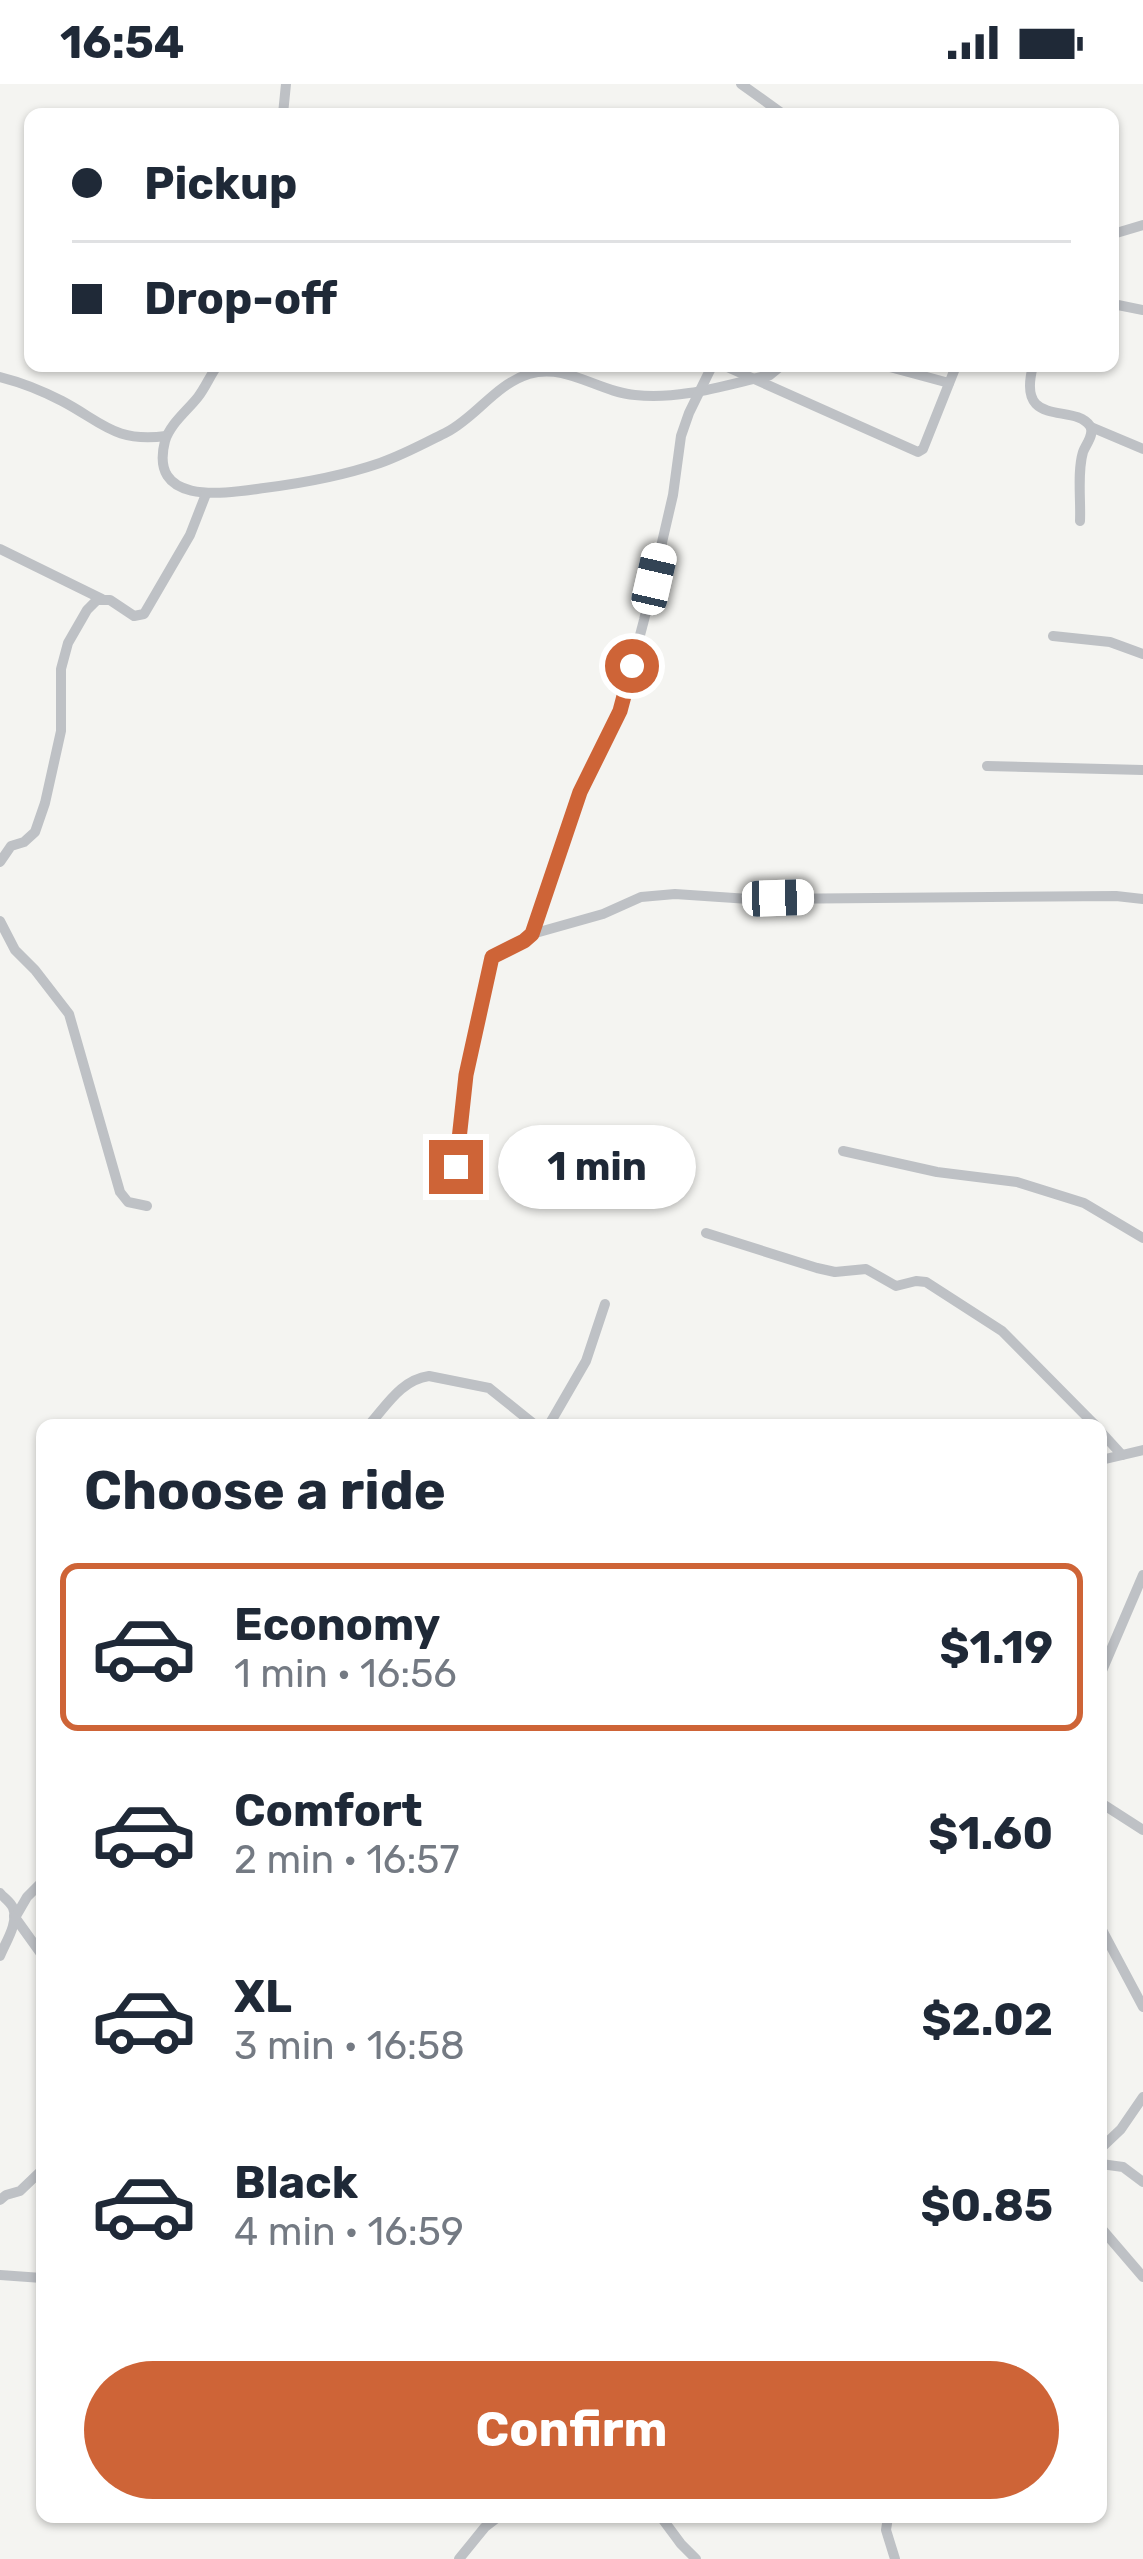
<!DOCTYPE html>
<html lang="en">
<head>
<meta charset="utf-8">
<style>
	:root { --surface:#fff; --page:#f2f2f3; --text:#1f2937; --muted:#747a83; --line:#e0e1e3; --accent:#ce6437 }
	body { margin:0; font-family:Rubik,sans-serif; background:var(--page); color:var(--text); height:100vh; display:flex; flex-direction:column; font-size:45px; white-space:nowrap }
	* { box-sizing:border-box; margin:0 }
	p { font-size:39px; color:var(--muted) }
	.icon { flex:none; width:66px; height:66px; fill:none; stroke:currentColor; stroke-width:2; stroke-linecap:round; stroke-linejoin:round }
	.map { position:relative; flex:1; overflow:hidden }
	.details { position:absolute; left:36px; top:1335px; width:1071px; height:1104px; display:flex; flex-direction:column; background:var(--surface); border-radius:18px; box-shadow:0 3px 9px #0004 }
	.details>* { flex:none }
	.guide { position:absolute; left:24px; top:24px; width:1095px; height:264px; border-radius:18px; box-shadow:0 3px 9px #0004; display:grid; align-content:center; height:264px; padding:0 48px; background:var(--surface) }
	.end { position:absolute; width:54px; height:54px; margin:-27px; border:15px solid #ce6437; background:#fff; box-shadow:0 0 0 6px #fff }
	.from { border-radius:50% }
	.bubble { position:absolute; height:84px; border-radius:42px; background:var(--surface); box-shadow:0 3px 9px #0004; font-size:39px; font-weight:700; line-height:84px; text-align:center }
	.car { position:absolute; width:36px; height:72px; margin:-36px -18px; border-radius:15px; box-shadow:0 0 9px 3px #0007; background:linear-gradient(#fff 24%,#345 0 40%,#fff 0 76%,#345 0 86%,#fff 0) }
	.guide b { display:flex; align-items:center; gap:42px; height:114px; font-size:45px }
	.guide b+b { border-top:3px solid var(--line) }
	.guide i { width:30px; height:30px; background:var(--text) }
	ul { padding:0; list-style:none }
	li { display:flex; align-items:center; gap:36px; height:168px; margin:0 24px 18px; padding:0 24px; border:6px solid transparent; border-radius:18px }
	li div { flex:1 }
	li b { display:block; font-size:45px }
	li em { font-style:normal; font-weight:700 }
	li.active { border-color:var(--accent) }
	li>.icon { width:108px; height:108px; stroke-width:1.5 }
	h2 { padding:0 48px; font-size:54px; line-height:144px }
	.primary-button { display:flex; gap:24px; margin-top:auto; padding:24px 48px }
	.primary-button a { flex:1; height:138px; border-radius:72px; background:var(--accent); color:#fff; font-size:48px; font-weight:700; line-height:138px; text-align:center }
	.status { display:flex; justify-content:space-between; align-items:center; height:84px; padding:0 60px; background:var(--surface); direction:ltr }
	.status svg { height:33px; fill:currentColor }
	.map>svg:first-child { display:block }
</style>
</head>
<body>
<div class="status"><b>16:54</b><svg viewBox="0 0 49 12"><path d="M0 12V9h3v3zM5 12V6h3v6zM10 12V3h3v9zM15 12V0h3v12zM26 1h20v11H26zM47 4h2v5h-2z"/></svg></div>
<div class="map">
<svg width="1143" height="2475" viewBox="0 0 1143 2475">
	<rect width="100%" height="100%" fill="#f4f4f1"/>
	<g fill="none" stroke-linecap="round" stroke-linejoin="round">
		<g stroke="#bec1c5" stroke-width="10">
			<path d="M 741,0 L 783,30"/>
			<path d="M 283,30 L 286,0"/>
			<path d="M 1113,150 L 1143,141"/>
			<path d="M 1113,220 L 1143,226"/>
			<path d="M 217,282 C 210,292 205,304 198,313 C 187,327 170,340 165,357 C 148,423 227,409 264,404 C 304,399 342,392 380,379 C 403,371 425,359 447,348 C 476,333 496,300 529,290 C 567,279 598,308 635,311 C 681,316 725,301 770,291 L 781,282"/>
			<path d="M 725,282 L 918,368 L 923,365 L 956,282"/>
			<path d="M 886,282 L 949,299"/>
			<path d="M 1033,282 C 1016,346 1074,318 1090,342 C 1095,350 1086,360 1083,368 C 1077,388 1081,416 1080,437"/>
			<path d="M 0,293 C 20,298 43,307 62,317 C 102,338 115,359 166,352"/>
			<path d="M 1091,343 L 1143,365"/>
			<path d="M 0,465 L 102,515"/>
			<path d="M 1053,552 L 1110,558 L 1143,570"/>
			<path d="M 987,682 L 1143,686"/>
			<path d="M 0,778 L 11,762 L 24,758 L 35,748 L 45,719 L 61,647 L 61,585 L 68,559 L 87,526 L 97,516 L 110,516 L 134,532 L 144,530 L 190,451 L 206,410"/>
			<path d="M 0,837 L 15,866 L 35,886 L 69,930 L 120,1108 L 128,1118 L 147,1122"/>
			<path d="M 532,850 L 603,830 L 641,813 L 675,810 L 749,815 L 1116,812 L 1143,815"/>
			<path d="M 843,1067 L 937,1088 L 1017,1098 L 1084,1119 L 1143,1154"/>
			<path d="M 456,1083 L 466,991 L 492,873 L 524,857 L 532,850 L 580,708 L 620,627 L 644,536 L 673,411 L 681,352 L 689,329 L 712,282"/>
			<path d="M 706,1149 L 817,1184 L 835,1188 L 866,1185 L 896,1202 L 916,1197 L 926,1198 L 1002,1247 L 1095,1341"/>
			<path d="M 369,1341 C 387,1321 401,1296 429,1292 L 489,1304 L 535,1341"/>
			<path d="M 549,1341 L 586,1277 L 605,1220"/>
			<path d="M 1101,1348 L 1122,1371"/>
			<path d="M 1101,1376 L 1143,1366"/>
			<path d="M 1101,1589 L 1143,1491"/>
			<path d="M 1101,1719 L 1143,1746"/>
			<path d="M 0,1809 C 4,1814 11,1818 13,1824 C 19,1839 5,1859 0,1872"/>
			<path d="M 14,1832 L 42,1871"/>
			<path d="M 16,1832 L 27,1813 L 42,1798"/>
			<path d="M 1101,1844 L 1143,1923"/>
			<path d="M 1101,2064 L 1121,2045 L 1143,2013"/>
			<path d="M 1101,2080 L 1123,2083 L 1143,2098"/>
			<path d="M 0,2116 L 6,2111 L 20,2107 L 42,2086"/>
			<path d="M 1101,2144 L 1143,2193"/>
			<path d="M 0,2191 L 42,2194"/>
			<path d="M 661,2433 L 681,2460 L 696,2475"/>
			<path d="M 888,2433 L 886,2446 L 895,2475"/>
			<path d="M 459,2475 L 485,2443 L 498,2433"/>
		</g>
	</g>
	<g fill="none" stroke-linecap="round" stroke-linejoin="round">
		<path stroke="#ce6437" stroke-width="15" d="M 456,1083 L 466,991 L 492,873 L 524,857 L 532,850 L 580,708 L 620,627 L 632,582"/>
	</g>
</svg>
<i class="end from" style="left:632px;top:582px"></i>
<i class="end" style="left:456px;top:1083px"></i>
<div class="bubble" style="left:498px;top:1041px;width:198px">1 min</div>
<i class="car" style="left:654px;top:495px;rotate:13deg"></i>
<i class="car" style="left:778px;top:814px;rotate:88deg"></i>
<div class="guide">
<b><i class="from"></i>Pickup</b>
<b><i></i>Drop-off</b>
</div>
<section class="details">
<h2>Choose a ride</h2>
<ul>
<li class="active"><svg class="icon" aria-label="car" viewBox="0 0 24 24"><path d="M5 17H2v-5l4-1 3-4h7l3 4 3 1v5h-3M9 17h6M6 11h13"/><circle cx="7" cy="17" r="2"/><circle cx="17" cy="17" r="2"/></svg><div><b>Economy</b><p>1 min · 16:56</p></div><em>$1.19</em></li>
<li><svg class="icon" aria-label="car" viewBox="0 0 24 24"><path d="M5 17H2v-5l4-1 3-4h7l3 4 3 1v5h-3M9 17h6M6 11h13"/><circle cx="7" cy="17" r="2"/><circle cx="17" cy="17" r="2"/></svg><div><b>Comfort</b><p>2 min · 16:57</p></div><em>$1.60</em></li>
<li><svg class="icon" aria-label="car" viewBox="0 0 24 24"><path d="M5 17H2v-5l4-1 3-4h7l3 4 3 1v5h-3M9 17h6M6 11h13"/><circle cx="7" cy="17" r="2"/><circle cx="17" cy="17" r="2"/></svg><div><b>XL</b><p>3 min · 16:58</p></div><em>$2.02</em></li>
<li><svg class="icon" aria-label="car" viewBox="0 0 24 24"><path d="M5 17H2v-5l4-1 3-4h7l3 4 3 1v5h-3M9 17h6M6 11h13"/><circle cx="7" cy="17" r="2"/><circle cx="17" cy="17" r="2"/></svg><div><b>Black</b><p>4 min · 16:59</p></div><em>$0.85</em></li>
</ul>
<div class="primary-button"><a>Confirm</a></div>
</section>
</div>
</body>
</html>
